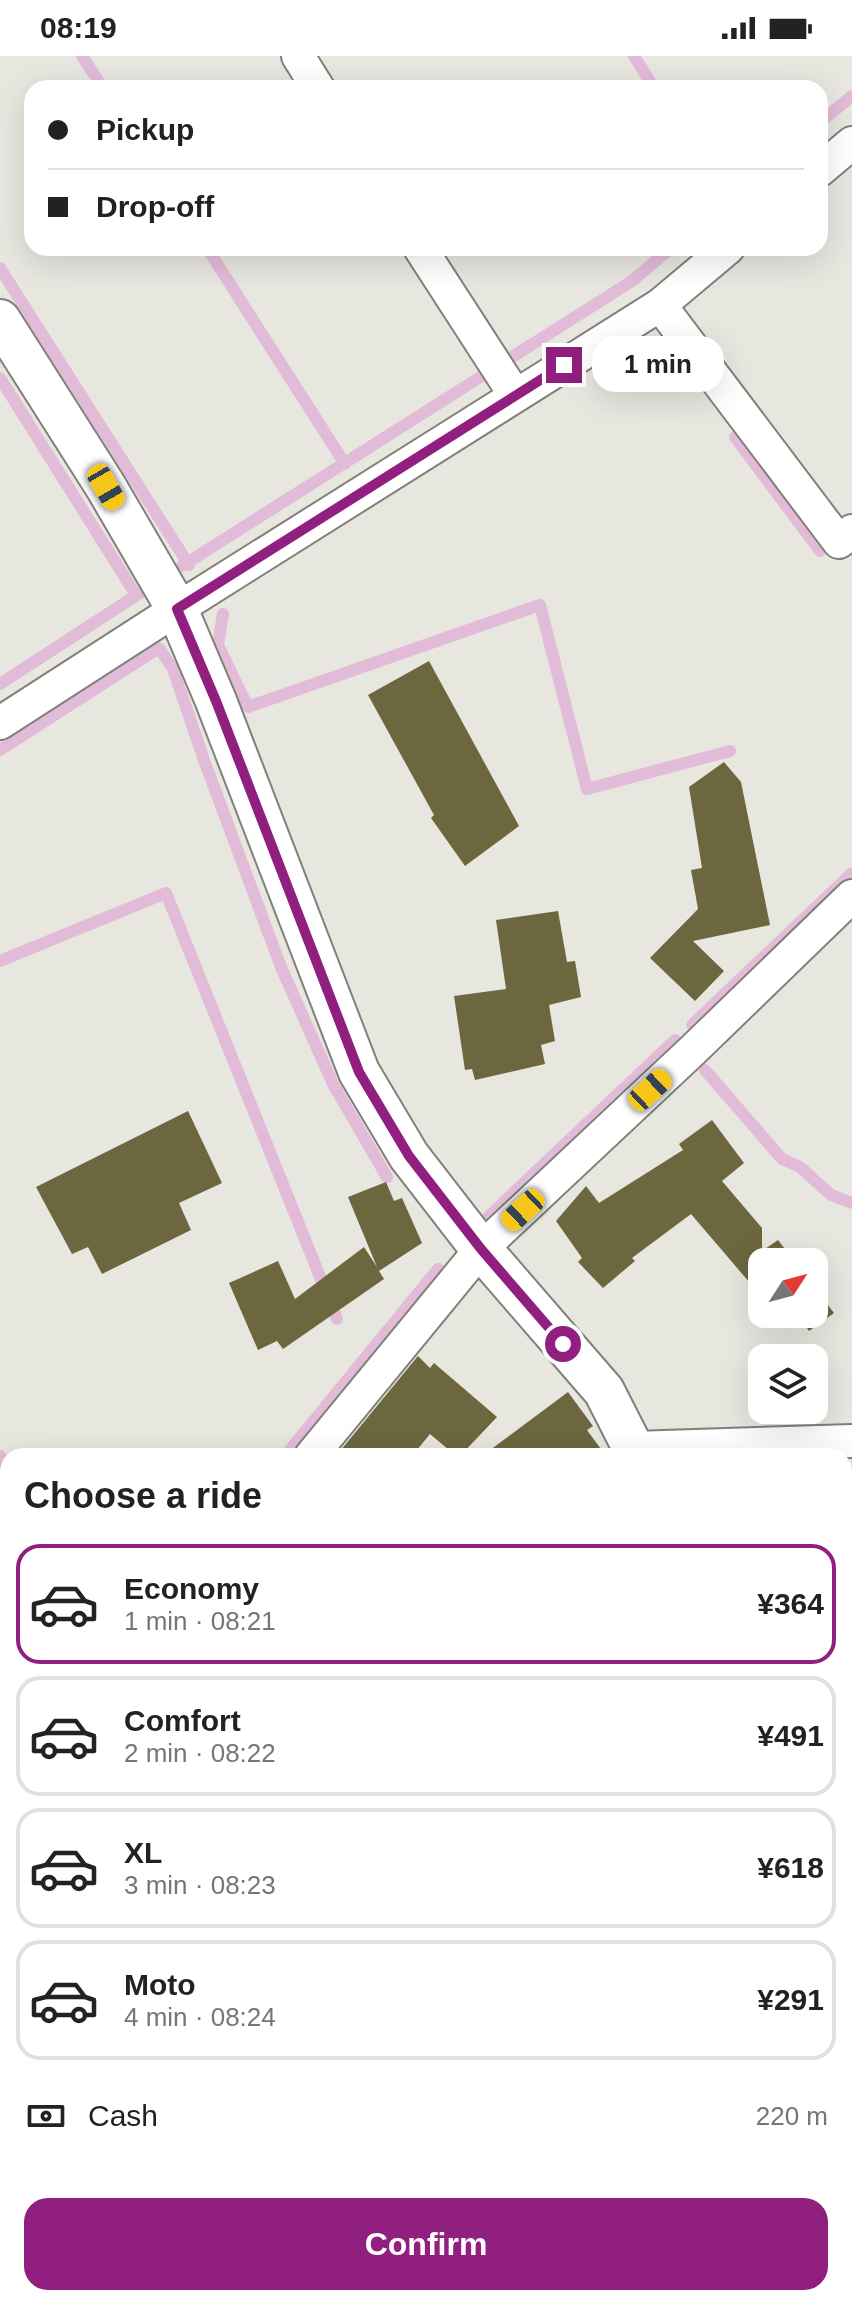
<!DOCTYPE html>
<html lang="en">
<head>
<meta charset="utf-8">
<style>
	:root { --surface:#fff; --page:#f2f2f2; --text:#222; --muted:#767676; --line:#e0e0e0; --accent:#901f7f }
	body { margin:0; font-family:Arial,sans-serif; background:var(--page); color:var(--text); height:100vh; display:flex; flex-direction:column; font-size:30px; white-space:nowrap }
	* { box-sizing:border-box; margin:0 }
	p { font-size:26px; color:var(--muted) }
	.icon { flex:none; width:44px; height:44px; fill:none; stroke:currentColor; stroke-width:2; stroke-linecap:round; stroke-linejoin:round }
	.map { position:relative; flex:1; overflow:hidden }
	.details { position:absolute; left:0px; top:1392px; width:852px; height:858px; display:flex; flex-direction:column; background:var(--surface); border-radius:24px 24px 0 0; box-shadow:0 8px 32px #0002 }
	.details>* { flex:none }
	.top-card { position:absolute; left:24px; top:24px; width:804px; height:176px; border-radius:24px; box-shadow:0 8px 32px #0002; display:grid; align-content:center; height:176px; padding:0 24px; background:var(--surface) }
	.needle { width:52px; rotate:54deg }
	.controls { position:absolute; left:748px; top:1192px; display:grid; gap:16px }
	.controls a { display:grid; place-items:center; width:80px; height:80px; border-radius:16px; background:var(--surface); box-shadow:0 8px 32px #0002; font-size:40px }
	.end { position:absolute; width:36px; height:36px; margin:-18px; border:10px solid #901f7f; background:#fff; box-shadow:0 0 0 4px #fff }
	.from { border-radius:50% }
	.bubble { position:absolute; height:56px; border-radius:24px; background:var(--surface); box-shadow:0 8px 32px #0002; font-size:26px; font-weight:700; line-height:56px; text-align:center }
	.car { position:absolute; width:24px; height:48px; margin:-24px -12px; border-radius:10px; box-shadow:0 0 6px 2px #0007; background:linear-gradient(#f5c518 24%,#345 0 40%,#f5c518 0 76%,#345 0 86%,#f5c518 0) }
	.top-card b { display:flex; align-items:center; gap:28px; height:76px; font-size:30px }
	.top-card b+b { border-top:2px solid var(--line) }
	.top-card i { width:20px; height:20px; background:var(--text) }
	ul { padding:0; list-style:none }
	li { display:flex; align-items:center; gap:24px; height:120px; margin:0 16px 12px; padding:0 8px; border:4px solid var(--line); border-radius:24px }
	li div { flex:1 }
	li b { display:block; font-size:30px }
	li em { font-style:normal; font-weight:700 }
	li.active { border-color:var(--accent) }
	li>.icon { width:72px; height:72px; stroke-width:1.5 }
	h2 { padding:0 24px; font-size:36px; line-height:96px }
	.pay { display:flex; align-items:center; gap:20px; height:88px; padding:0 24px; font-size:30px }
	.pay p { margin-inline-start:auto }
	.primary-button { display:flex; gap:16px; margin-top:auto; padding:16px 24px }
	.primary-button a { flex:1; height:92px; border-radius:24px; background:var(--accent); color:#fff; font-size:32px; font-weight:700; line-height:92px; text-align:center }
	.status { display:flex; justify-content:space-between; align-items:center; height:56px; padding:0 40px; background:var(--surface); direction:ltr }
	.status svg { height:22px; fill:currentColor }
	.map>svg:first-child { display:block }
</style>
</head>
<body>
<div class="status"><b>08:19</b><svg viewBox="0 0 49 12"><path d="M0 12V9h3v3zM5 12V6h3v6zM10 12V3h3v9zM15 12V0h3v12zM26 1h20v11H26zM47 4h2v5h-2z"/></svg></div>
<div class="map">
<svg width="852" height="2249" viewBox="0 0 852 2249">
	<rect width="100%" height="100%" fill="#e7e6df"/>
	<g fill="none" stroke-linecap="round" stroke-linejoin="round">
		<g stroke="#e2bbd8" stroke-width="12">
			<path d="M 82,0 L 103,32"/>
			<path d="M 634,0 L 654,32"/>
			<path d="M 820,66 L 852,40"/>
			<path d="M 207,192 L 345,408"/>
			<path d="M 0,212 L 189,509"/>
			<path d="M 0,322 L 136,539"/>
			<path d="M 735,381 L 820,495"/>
			<path d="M 182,510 L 632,225 L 671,192"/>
			<path d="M 223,558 L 218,589 L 248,651 L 540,549 L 587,733 L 730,695"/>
			<path d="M 0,628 L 140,537"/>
			<path d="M 0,694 L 159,592 L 173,613 L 205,707 L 281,911 L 333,1028 L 387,1121"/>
			<path d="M 0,905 L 166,837 L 337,1263"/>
			<path d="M 692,969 L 852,817"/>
			<path d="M 705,1014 L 782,1103 L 800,1111 L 831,1139 L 852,1147"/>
			<path d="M 487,1162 L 675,984"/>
			<path d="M 0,1400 L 8,1412"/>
			<path d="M 285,1400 L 438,1213"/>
			<path d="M 844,1724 L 852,1722"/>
			<path d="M 0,1747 L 8,1737"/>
		</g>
	</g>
	<g fill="#6d673f">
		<path d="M 429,605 L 519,770 L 465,810 L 431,762 L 434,759 L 368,639 Z"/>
		<path d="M 724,706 L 741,726 L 770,869 L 693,885 L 724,915 L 695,945 L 650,902 L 698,853 L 691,814 L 702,812 L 689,731 Z"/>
		<path d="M 558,855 L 567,906 L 575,905 L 581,941 L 549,949 L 555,985 L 541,989 L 545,1008 L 475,1024 L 472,1013 L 465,1014 L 454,940 L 506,933 L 496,864 Z"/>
		<path d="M 188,1055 L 222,1127 L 179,1147 L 191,1174 L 102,1218 L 88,1191 L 72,1198 L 36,1131 Z"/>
		<path d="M 712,1064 L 744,1107 L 722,1125 L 762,1172 L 762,1195 L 778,1184 L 795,1206 L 764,1206 L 762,1204 L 762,1241 L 691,1158 L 632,1202 L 635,1205 L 603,1232 L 578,1206 L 582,1202 L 556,1165 L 586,1130 L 599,1147 L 683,1094 L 679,1088 Z"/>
		<path d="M 386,1126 L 394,1145 L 402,1142 L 422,1187 L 379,1215 L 384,1223 L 283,1293 L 277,1285 L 258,1294 L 229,1227 L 278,1205 L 295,1243 L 364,1191 L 377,1211 L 348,1141 Z"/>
		<path d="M 814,1231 L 834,1257 L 809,1275 L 798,1258 L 814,1258 Z"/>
		<path d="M 418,1300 L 430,1312 L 434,1307 L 497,1361 L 460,1400 L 456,1400 L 430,1378 L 412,1400 L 336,1400 Z"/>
		<path d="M 568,1336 L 593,1370 L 587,1374 L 606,1400 L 482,1400 Z"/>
	</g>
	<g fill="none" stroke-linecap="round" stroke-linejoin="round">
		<g stroke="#81807a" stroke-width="36">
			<g id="minor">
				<path d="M 298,0 L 318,32"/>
				<path d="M 820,114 L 852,87"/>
				<path d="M 420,192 L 515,339"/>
				<path d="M 660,249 L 839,486 L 852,475"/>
				<path d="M 0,667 L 177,553 L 660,249 L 728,192"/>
				<path d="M 633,1392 L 852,1385"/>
				<path d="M 311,1400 L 481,1193 L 693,994 L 852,840"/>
				<path d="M 0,1775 L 8,1766"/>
				<path d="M 0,2065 L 8,2093"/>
				<path d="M 50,2242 L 52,2249"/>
			</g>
		</g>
		<g stroke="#81807a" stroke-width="44">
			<g id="tertiary">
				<path d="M 0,264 L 106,431 L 177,553 L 216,645 L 359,1016 L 409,1100 L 481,1193 L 604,1335 L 633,1392 L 635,1400"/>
				<path d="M 844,2151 L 852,2150"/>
				<path d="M 735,2242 L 736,2249"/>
				<path d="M 347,2249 L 381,2242"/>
			</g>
		</g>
		<use href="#minor" stroke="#fff" stroke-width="32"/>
		<use href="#tertiary" stroke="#fff" stroke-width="40"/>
	</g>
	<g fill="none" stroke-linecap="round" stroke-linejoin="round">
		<path stroke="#901f7f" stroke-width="10" d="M 563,1288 L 481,1193 L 409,1100 L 359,1016 L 216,645 L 177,553 L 564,309"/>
	</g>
</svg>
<div class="controls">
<a><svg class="needle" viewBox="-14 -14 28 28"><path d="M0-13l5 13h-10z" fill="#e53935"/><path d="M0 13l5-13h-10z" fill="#767676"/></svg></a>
<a><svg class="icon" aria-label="layers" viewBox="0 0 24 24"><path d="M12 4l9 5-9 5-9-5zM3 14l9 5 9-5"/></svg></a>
</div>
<i class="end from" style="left:563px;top:1288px"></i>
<i class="end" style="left:564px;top:309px"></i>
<div class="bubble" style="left:592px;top:280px;width:132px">1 min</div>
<i class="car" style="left:106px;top:431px;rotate:150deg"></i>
<i class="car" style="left:650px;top:1034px;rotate:47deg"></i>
<i class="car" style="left:523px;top:1154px;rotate:227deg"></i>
<div class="top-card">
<b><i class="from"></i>Pickup</b>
<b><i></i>Drop-off</b>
</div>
<section class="details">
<h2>Choose a ride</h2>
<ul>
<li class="active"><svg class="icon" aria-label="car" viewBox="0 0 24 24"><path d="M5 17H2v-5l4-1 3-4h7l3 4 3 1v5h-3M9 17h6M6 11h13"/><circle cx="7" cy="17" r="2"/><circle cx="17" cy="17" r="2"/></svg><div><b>Economy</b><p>1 min · 08:21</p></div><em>¥364</em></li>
<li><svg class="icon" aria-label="car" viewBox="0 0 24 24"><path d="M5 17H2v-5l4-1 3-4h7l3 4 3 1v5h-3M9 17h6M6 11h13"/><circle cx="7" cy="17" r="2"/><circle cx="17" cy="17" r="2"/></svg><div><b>Comfort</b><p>2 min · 08:22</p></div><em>¥491</em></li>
<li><svg class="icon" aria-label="car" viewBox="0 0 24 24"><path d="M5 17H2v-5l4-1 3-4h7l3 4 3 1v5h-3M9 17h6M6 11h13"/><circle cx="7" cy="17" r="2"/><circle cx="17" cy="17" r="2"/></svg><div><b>XL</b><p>3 min · 08:23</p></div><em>¥618</em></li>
<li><svg class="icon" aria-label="car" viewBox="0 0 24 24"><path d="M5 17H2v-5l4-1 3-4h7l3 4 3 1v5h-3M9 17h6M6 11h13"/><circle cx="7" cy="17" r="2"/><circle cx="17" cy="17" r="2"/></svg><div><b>Moto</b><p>4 min · 08:24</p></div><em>¥291</em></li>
</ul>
<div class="pay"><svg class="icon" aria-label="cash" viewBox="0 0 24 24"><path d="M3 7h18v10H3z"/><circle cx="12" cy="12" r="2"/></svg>Cash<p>220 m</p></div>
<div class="primary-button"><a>Confirm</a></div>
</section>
</div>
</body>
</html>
